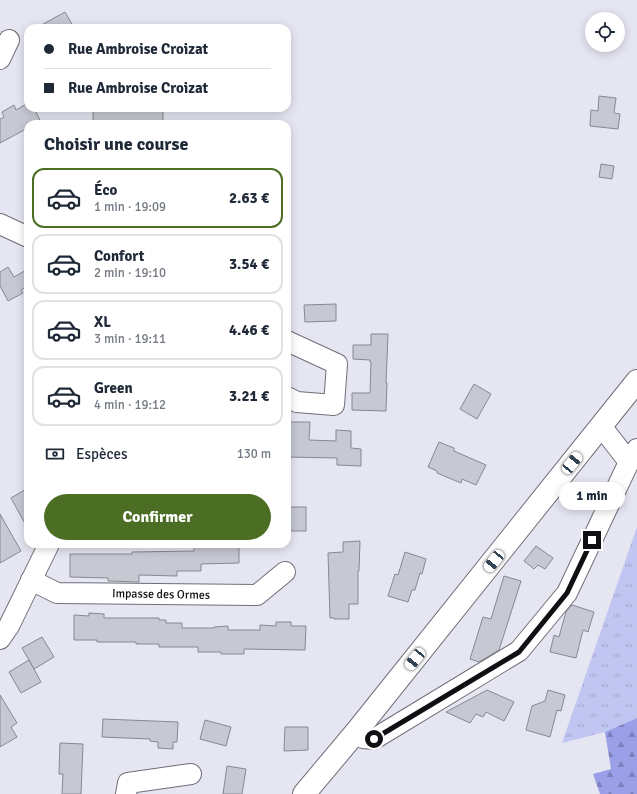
<!DOCTYPE html>
<html lang="fr">
<head>
<meta charset="utf-8">
<style>
	:root { --surface:#fff; --page:#f2f2f3; --text:#1f2937; --muted:#747a83; --line:#e0e1e3; --accent:#4c6d24 }
	body { margin:0; font-family:Signika,sans-serif; background:var(--page); color:var(--text); height:100vh; display:flex; flex-direction:column; font-size:15px; white-space:nowrap }
	* { box-sizing:border-box; margin:0 }
	p { font-size:13px; color:var(--muted) }
	.icon { flex:none; width:22px; height:22px; fill:none; stroke:currentColor; stroke-width:2; stroke-linecap:round; stroke-linejoin:round }
	.map { position:relative; flex:1; overflow:hidden }
	.side { position:absolute; left:24px; top:120px; width:267px; height:428px; display:flex; flex-direction:column; background:var(--surface); border-radius:12px; box-shadow:0 2px 10px #0003 }
	.side>* { flex:none }
	.banner { position:absolute; left:24px; top:24px; width:267px; height:88px; border-radius:12px; box-shadow:0 2px 10px #0003; display:grid; align-content:center; height:88px; padding:0 20px; background:var(--surface) }
	.buttons { position:absolute; left:585px; top:12px; display:grid; gap:8px }
	.buttons a { display:grid; place-items:center; width:40px; height:40px; border-radius:50%; background:var(--surface); box-shadow:0 2px 10px #0003; font-size:20px }
	.end { position:absolute; width:18px; height:18px; margin:-9px; border:5px solid #101014; background:#fff; box-shadow:0 0 0 2px #fff }
	.from { border-radius:50% }
	.bubble { position:absolute; height:28px; border-radius:14px; background:var(--surface); box-shadow:0 2px 10px #0003; font-size:13px; font-weight:700; line-height:28px; text-align:center }
	.car { position:absolute; width:12px; height:24px; margin:-12px -6px; border-radius:5px; box-shadow:0 0 3px 1px #0007; background:linear-gradient(#fff 24%,#345 0 40%,#fff 0 76%,#345 0 86%,#fff 0) }
	.banner b { display:flex; align-items:center; gap:14px; height:38px; font-size:15px }
	.banner b+b { border-top:1px solid var(--line) }
	.banner i { width:10px; height:10px; background:var(--text) }
	ul { padding:0; list-style:none }
	li { display:flex; align-items:center; gap:12px; height:60px; margin:0 8px 6px; padding:0 12px; border:2px solid var(--line); border-radius:12px }
	li div { flex:1 }
	li b { display:block; font-size:15px }
	li em { font-style:normal; font-weight:700 }
	li.active { border-color:var(--accent) }
	li>.icon { width:36px; height:36px; stroke-width:1.5 }
	h2 { padding:0 20px; font-size:18px; line-height:48px }
	.pay { display:flex; align-items:center; gap:10px; height:44px; padding:0 20px; font-size:15px }
	.pay p { margin-inline-start:auto }
	.button { display:flex; gap:8px; margin-top:auto; padding:8px 20px }
	.button a { flex:1; height:46px; border-radius:24px; background:var(--accent); color:#fff; font-size:16px; font-weight:700; line-height:46px; text-align:center }
	.map>svg:first-child { display:block }
</style>
</head>
<body>
<div class="map">
<svg width="637" height="794" viewBox="0 0 637 794">
	<defs>
		<pattern id="grass-tufts" width="24" height="20" patternUnits="userSpaceOnUse"><rect width="24" height="20" fill="#c0c5f2"/><path d="M3 7l-1-3M5 7V3M7 7l1-3M15 17l-1-3M17 17v-4M19 17l1-3" fill="none" stroke="#a4a8cf"/></pattern>
		<pattern id="forest-firs" width="22" height="20" patternUnits="userSpaceOnUse"><rect width="22" height="20" fill="#9a9fe8"/><path d="M5 1l3.5 6h-7zM16 11l3.5 6h-7z" fill="#7c80bb"/></pattern>
	</defs>
	<rect width="100%" height="100%" fill="#e5e6f1"/>
	<path fill="url(#grass-tufts)" d="M 637,527 L 637,718 L 605,732 L 562,743 Z"/>
	<path fill="url(#forest-firs)" d="M 637,718 L 637,794 L 600,794 L 593,774 L 611,769 L 605,732 Z"/>
	<g fill="#c6c8d2" stroke="#878892">
		<path d="M 65,12 L 74,28 L 36,28 Z"/>
		<path d="M 599,96 L 616,98 L 614,113 L 620,114 L 618,129 L 590,126 L 591,110 L 598,111 Z"/>
		<path d="M 28,103 L 28,108 L 34,108 L 40,120 L 34,124 L 28,124 L 28,128 L 0,143 L 0,119 L 4,117 L 2,112 L 14,105 L 16,110 Z"/>
		<path d="M 116,108 L 116,110 L 163,109 L 163,124 L 93,124 L 93,109 Z"/>
		<path d="M 601,164 L 614,166 L 612,179 L 599,177 Z"/>
		<path d="M 8,267 L 14,277 L 28,269 L 28,286 L 21,290 L 23,293 L 8,301 L 0,286 L 0,272 Z"/>
		<path d="M 336,304 L 336,321 L 305,322 L 304,305 Z"/>
		<path d="M 371,334 L 388,334 L 386,383 L 387,383 L 386,411 L 352,410 L 352,393 L 370,393 L 371,362 L 370,362 L 370,360 L 353,359 L 353,345 L 371,345 Z"/>
		<path d="M 474,384 L 491,394 L 477,419 L 460,409 Z"/>
		<path d="M 287,422 L 310,422 L 309,440 L 336,441 L 336,430 L 351,431 L 351,448 L 361,449 L 361,466 L 337,465 L 337,458 L 287,457 Z"/>
		<path d="M 439,442 L 454,448 L 454,451 L 486,465 L 476,485 L 462,479 L 461,483 L 437,473 L 437,471 L 428,467 Z"/>
		<path d="M 28,488 L 28,529 L 11,498 Z"/>
		<rect x="287" y="507" width="19" height="24"/>
		<path d="M 0,514 L 21,551 L 0,563 Z"/>
		<path d="M 360,541 L 359,571 L 358,571 L 358,604 L 349,604 L 349,619 L 334,619 L 334,618 L 330,618 L 328,553 L 343,552 L 343,542 Z"/>
		<path d="M 194,544 L 239,544 L 239,563 L 201,564 L 201,571 L 177,571 L 177,576 L 139,575 L 139,582 L 108,581 L 108,578 L 70,577 L 70,554 L 132,554 L 132,552 L 194,551 Z"/>
		<path d="M 536,546 L 553,558 L 545,569 L 538,565 L 534,569 L 524,561 Z"/>
		<path d="M 405,552 L 426,559 L 422,574 L 420,573 L 415,590 L 412,590 L 408,602 L 388,596 L 395,574 L 398,575 Z"/>
		<path d="M 504,576 L 521,581 L 499,650 L 479,662 L 470,659 L 483,617 L 491,619 Z"/>
		<path d="M 572,605 L 594,612 L 588,632 L 583,630 L 576,658 L 550,652 L 554,635 L 559,637 L 566,612 Z"/>
		<path d="M 89,613 L 104,614 L 104,618 L 159,618 L 159,620 L 166,620 L 166,623 L 182,623 L 182,628 L 214,628 L 214,627 L 228,626 L 228,630 L 260,630 L 260,625 L 276,626 L 276,622 L 291,622 L 291,626 L 306,626 L 305,650 L 244,649 L 244,654 L 221,654 L 221,652 L 198,652 L 198,647 L 159,647 L 159,644 L 136,644 L 136,642 L 97,642 L 97,640 L 74,640 L 74,615 L 89,616 Z"/>
		<path d="M 42,637 L 54,657 L 34,669 L 22,648 Z"/>
		<path d="M 29,660 L 41,682 L 21,693 L 9,672 Z"/>
		<path d="M 487,690 L 514,702 L 504,721 L 486,712 L 483,717 L 476,714 L 470,723 L 446,712 Z"/>
		<path d="M 548,690 L 565,695 L 561,711 L 557,710 L 550,737 L 526,730 L 532,706 L 545,701 Z"/>
		<path d="M 0,695 L 17,723 L 11,727 L 17,737 L 0,747 Z"/>
		<path d="M 103,719 L 178,722 L 177,742 L 173,742 L 173,749 L 158,748 L 158,742 L 150,741 L 150,739 L 102,737 Z"/>
		<path d="M 205,720 L 231,727 L 226,746 L 200,739 Z"/>
		<path d="M 285,727 L 308,727 L 308,750 L 284,751 Z"/>
		<path d="M 60,743 L 83,744 L 81,794 L 62,794 L 63,774 L 59,774 Z"/>
		<path d="M 227,766 L 246,769 L 242,794 L 223,794 Z"/>
	</g>
	<g fill="none" stroke-linecap="round" stroke-linejoin="round">
		<g stroke="#6e6f78" stroke-width="22">
			<g id="minor">
				<path d="M 0,59 L 9,40"/>
				<path d="M 0,224 L 28,237"/>
				<path d="M 287,341 L 337,364 L 334,405 L 297,402 L 287,397"/>
				<path d="M 601,426 L 629,462"/>
				<path d="M 31,580 L 57,593 L 257,595 L 285,572"/>
				<path d="M 0,639 L 9,626 L 49,544"/>
				<path d="M 356,732 L 363,738 L 374,739 L 519,651 L 567,593 L 629,462 L 637,449"/>
				<path d="M 126,794 L 128,783 L 191,774"/>
			</g>
		</g>
		<g stroke="#6e6f78" stroke-width="24">
			<path id="major" d="M 304,794 L 356,732 L 637,381"/>
		</g>
		<use href="#minor" stroke="#fff" stroke-width="20"/>
		<use href="#major" stroke="#fff" stroke-width="22"/>
	</g>
	<g fill="none" stroke-linecap="round" stroke-linejoin="round">
		<path stroke="#101014" stroke-width="5" d="M 374,739 L 519,652 L 567,593 L 592,540"/>
	</g>
	<g text-anchor="middle" stroke-width="3.5" stroke-linejoin="round" paint-order="stroke">
		<g font-size="12" fill="#101014" stroke="#fff">
			<text transform="translate(161 594) rotate(1)" y="4">Impasse des Ormes</text>
		</g>
	</g>
</svg>
<div class="buttons">
<a><svg class="icon" aria-label="locate" viewBox="0 0 24 24"><circle cx="12" cy="12" r="6"/><path d="M12 2v4M12 18v4M2 12h4M18 12h4"/></svg></a>
</div>
<i class="end from" style="left:374px;top:739px"></i>
<i class="end" style="left:592px;top:540px"></i>
<div class="bubble" style="left:559px;top:482px;width:66px">1 min</div>
<i class="car" style="left:572px;top:463px;rotate:39deg"></i>
<i class="car" style="left:494px;top:561px;rotate:219deg"></i>
<i class="car" style="left:415px;top:659px;rotate:219deg"></i>
<div class="banner">
<b><i class="from"></i>Rue Ambroise Croizat</b>
<b><i></i>Rue Ambroise Croizat</b>
</div>
<section class="side">
<h2>Choisir une course</h2>
<ul>
<li class="active"><svg class="icon" aria-label="car" viewBox="0 0 24 24"><path d="M5 17H2v-5l4-1 3-4h7l3 4 3 1v5h-3M9 17h6M6 11h13"/><circle cx="7" cy="17" r="2"/><circle cx="17" cy="17" r="2"/></svg><div><b>Éco</b><p>1 min · 19:09</p></div><em>2.63 €</em></li>
<li><svg class="icon" aria-label="car" viewBox="0 0 24 24"><path d="M5 17H2v-5l4-1 3-4h7l3 4 3 1v5h-3M9 17h6M6 11h13"/><circle cx="7" cy="17" r="2"/><circle cx="17" cy="17" r="2"/></svg><div><b>Confort</b><p>2 min · 19:10</p></div><em>3.54 €</em></li>
<li><svg class="icon" aria-label="car" viewBox="0 0 24 24"><path d="M5 17H2v-5l4-1 3-4h7l3 4 3 1v5h-3M9 17h6M6 11h13"/><circle cx="7" cy="17" r="2"/><circle cx="17" cy="17" r="2"/></svg><div><b>XL</b><p>3 min · 19:11</p></div><em>4.46 €</em></li>
<li><svg class="icon" aria-label="car" viewBox="0 0 24 24"><path d="M5 17H2v-5l4-1 3-4h7l3 4 3 1v5h-3M9 17h6M6 11h13"/><circle cx="7" cy="17" r="2"/><circle cx="17" cy="17" r="2"/></svg><div><b>Green</b><p>4 min · 19:12</p></div><em>3.21 €</em></li>
</ul>
<div class="pay"><svg class="icon" aria-label="cash" viewBox="0 0 24 24"><path d="M3 7h18v10H3z"/><circle cx="12" cy="12" r="2"/></svg>Espèces<p>130 m</p></div>
<div class="button"><a>Confirmer</a></div>
</section>
</div>
</body>
</html>
